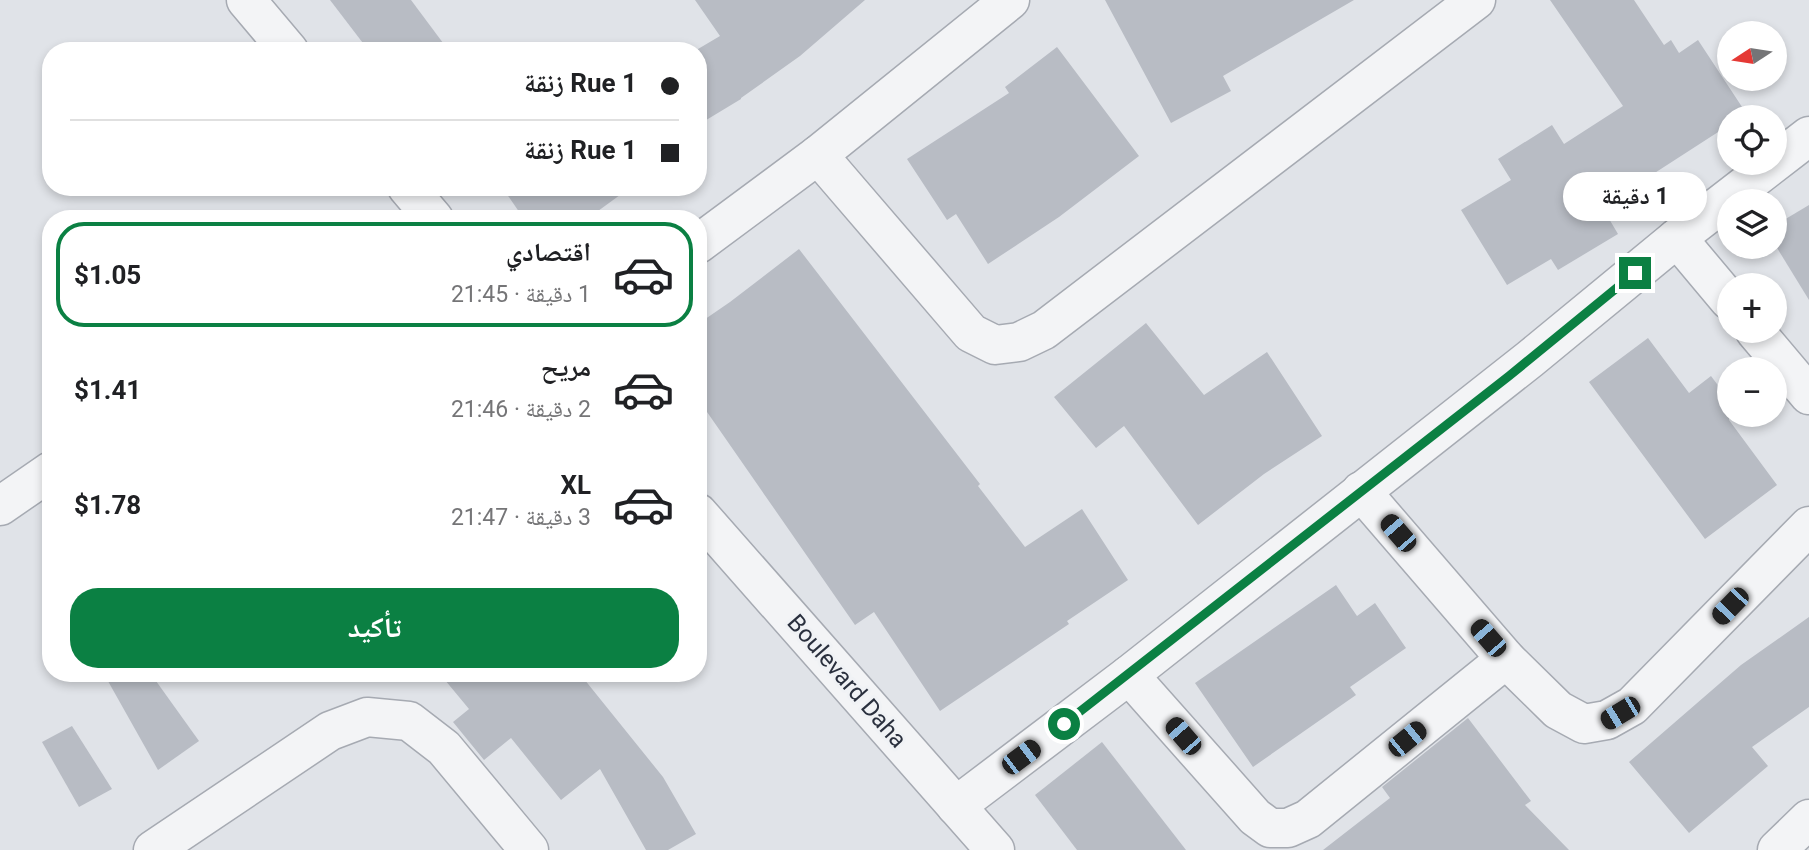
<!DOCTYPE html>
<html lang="ar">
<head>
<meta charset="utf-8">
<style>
	:root { --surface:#fff; --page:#f2f2f2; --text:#202124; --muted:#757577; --line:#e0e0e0; --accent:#0b8043 }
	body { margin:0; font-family:Roboto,"Noto Naskh Arabic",sans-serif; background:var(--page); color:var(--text); direction:rtl; height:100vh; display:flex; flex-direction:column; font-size:26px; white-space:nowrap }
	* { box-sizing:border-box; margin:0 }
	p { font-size:23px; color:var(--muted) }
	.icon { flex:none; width:38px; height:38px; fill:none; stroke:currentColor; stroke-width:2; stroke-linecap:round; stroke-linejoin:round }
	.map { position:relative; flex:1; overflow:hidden; direction:ltr }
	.panel { position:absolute; left:42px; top:210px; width:665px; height:472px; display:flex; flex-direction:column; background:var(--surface); border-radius:28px; box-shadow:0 4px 10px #0003; direction:rtl }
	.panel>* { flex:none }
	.hud { position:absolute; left:42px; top:42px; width:665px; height:154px; border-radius:28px; box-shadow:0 4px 10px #0003; direction:rtl; display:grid; align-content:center; height:154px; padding:0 28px; background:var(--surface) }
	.needle { width:46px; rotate:258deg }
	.fabs { position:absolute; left:1717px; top:21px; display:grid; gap:14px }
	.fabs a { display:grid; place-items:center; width:70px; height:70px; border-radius:50%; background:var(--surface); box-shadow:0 4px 10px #0003; font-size:35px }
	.end { position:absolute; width:32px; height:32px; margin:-16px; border:9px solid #0b8043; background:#fff; box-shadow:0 0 0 4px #fff }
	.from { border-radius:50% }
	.bubble { position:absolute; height:49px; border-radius:24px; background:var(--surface); box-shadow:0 4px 10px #0003; font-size:23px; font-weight:700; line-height:49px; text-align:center; direction:rtl }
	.car { position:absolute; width:21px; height:42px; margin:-21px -10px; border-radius:9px; box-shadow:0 0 5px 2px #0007; background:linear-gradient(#222 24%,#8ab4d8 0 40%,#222 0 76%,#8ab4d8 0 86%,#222 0) }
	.hud b { display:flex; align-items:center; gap:24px; height:66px; font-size:26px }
	.hud b+b { border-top:2px solid var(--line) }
	.hud i { width:18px; height:18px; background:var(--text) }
	ul { padding:12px 0 0; list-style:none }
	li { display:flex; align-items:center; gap:21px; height:105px; margin:0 14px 10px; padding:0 14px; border:4px solid transparent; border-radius:28px }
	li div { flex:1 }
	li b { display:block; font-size:26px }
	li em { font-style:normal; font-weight:700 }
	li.on { border-color:var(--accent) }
	li>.icon { width:63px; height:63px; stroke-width:1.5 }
	.action { display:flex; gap:14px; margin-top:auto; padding:14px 28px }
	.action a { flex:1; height:80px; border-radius:28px; background:var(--accent); color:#fff; font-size:28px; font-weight:700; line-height:80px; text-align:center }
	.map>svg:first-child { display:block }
</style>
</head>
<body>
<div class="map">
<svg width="1809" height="850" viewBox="0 0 1809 850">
	<rect width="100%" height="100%" fill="#e0e3e8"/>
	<g fill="#b8bcc4">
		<path d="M 330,0 L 411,0 L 449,51 L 369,51 Z"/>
		<path d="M 695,0 L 865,0 L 800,56 L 741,98 L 741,99 L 698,125 L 698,49 L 720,36 Z"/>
		<path d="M 1105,0 L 1354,0 L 1223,76 L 1231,91 L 1171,123 Z"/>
		<path d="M 1550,0 L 1634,0 L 1664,45 L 1671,40 L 1679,53 L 1698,40 L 1746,113 L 1740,117 L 1729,117 L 1729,125 L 1602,207 L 1618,234 L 1558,270 L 1551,259 L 1507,285 L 1461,210 L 1511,180 L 1498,159 L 1552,125 L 1564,144 L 1623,106 Z"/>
		<path d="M 1057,47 L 1139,156 L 1059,217 L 988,264 L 956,214 L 947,220 L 907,159 L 1009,93 L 1005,87 Z"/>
		<path d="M 502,187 L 631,187 L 587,219 L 524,219 Z"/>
		<path d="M 1809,205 L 1809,300 L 1774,243 L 1774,226 Z"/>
		<path d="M 799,249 L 980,484 L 978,486 L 1025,547 L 1082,509 L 1128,580 L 1067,621 L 1069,624 L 940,711 L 874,612 L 855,625 L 698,399 L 698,324 L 730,302 Z"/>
		<path d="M 1146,323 L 1204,395 L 1267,352 L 1322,436 L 1264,474 L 1198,525 L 1124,426 L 1096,448 L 1054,397 Z"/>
		<path d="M 1648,338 L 1689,393 L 1711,376 L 1729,400 L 1729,420 L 1777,485 L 1705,539 L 1589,382 Z"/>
		<path d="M 1336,585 L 1357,616 L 1375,603 L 1406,648 L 1350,687 L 1356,695 L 1253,767 L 1195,683 Z"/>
		<path d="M 1809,617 L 1809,707 L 1752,747 L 1768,766 L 1689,833 L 1629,762 L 1741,665 Z"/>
		<path d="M 104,674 L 151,674 L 199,741 L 158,770 Z"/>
		<path d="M 440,674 L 580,674 L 663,777 L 696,834 L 668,850 L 646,850 L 600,769 L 561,800 L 511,738 L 484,760 L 453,722 L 469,709 Z"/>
		<path d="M 1468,718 L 1531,801 L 1525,805 L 1569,850 L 1323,850 L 1390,798 L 1382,787 Z"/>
		<path d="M 72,726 L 112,789 L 79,807 L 42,742 Z"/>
		<path d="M 1102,742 L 1186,850 L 1077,850 L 1035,795 Z"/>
	</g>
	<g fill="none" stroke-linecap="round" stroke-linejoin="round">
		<g stroke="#a6aab2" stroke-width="41">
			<g id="street">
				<path d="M 246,0 L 289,51"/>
				<path d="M 818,155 L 971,333 L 995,345 L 1019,342 L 1044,330 L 1476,0"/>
				<path d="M 407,187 L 434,219"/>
				<path d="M 1677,238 L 1729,300"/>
				<path d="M 698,244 L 818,155 L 1010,0"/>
				<path d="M 1755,331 L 1809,395"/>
				<path d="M 1361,491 L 1506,659 L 1558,710 L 1584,724 L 1607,720 L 1632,706 L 1809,526"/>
				<path d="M 0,506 L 51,471"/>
				<path d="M 698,513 L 995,850"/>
				<path d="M 1129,675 L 1255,817 L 1270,828 L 1288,828 L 1308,819 L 1506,659"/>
				<path d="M 956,806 L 1129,675 L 1530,359 L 1677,238 L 1809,136"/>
				<path d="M 153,850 L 330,731 L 367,717 L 409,721 L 444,748 L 529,850"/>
				<path d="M 1777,850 L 1809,819"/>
			</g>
		</g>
		<use href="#street" stroke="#f3f4f6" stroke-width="38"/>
	</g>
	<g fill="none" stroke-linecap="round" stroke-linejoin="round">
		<path stroke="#0b8043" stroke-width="9" d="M 1064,724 L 1509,376 L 1635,273"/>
	</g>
	<g text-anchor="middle" stroke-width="6" stroke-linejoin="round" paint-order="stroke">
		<g font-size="24" fill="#2a303e" stroke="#f0f2f5">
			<text transform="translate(847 681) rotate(49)" y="8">Boulevard Daha</text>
		</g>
	</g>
</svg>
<div class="fabs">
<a><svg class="needle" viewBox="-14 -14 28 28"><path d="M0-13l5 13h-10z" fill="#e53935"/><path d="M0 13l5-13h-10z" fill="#757577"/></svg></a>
<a><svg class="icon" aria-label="locate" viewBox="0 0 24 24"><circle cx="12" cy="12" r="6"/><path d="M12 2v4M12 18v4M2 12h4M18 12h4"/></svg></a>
<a><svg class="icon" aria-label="layers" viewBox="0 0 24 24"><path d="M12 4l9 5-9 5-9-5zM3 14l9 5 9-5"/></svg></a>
<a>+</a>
<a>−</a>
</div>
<i class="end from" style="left:1064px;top:724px"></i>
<i class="end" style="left:1635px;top:273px"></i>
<div class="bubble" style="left:1563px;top:172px;width:144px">1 دقيقة</div>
<i class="car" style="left:1398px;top:533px;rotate:319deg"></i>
<i class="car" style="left:1730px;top:606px;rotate:224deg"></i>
<i class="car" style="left:1488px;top:638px;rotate:319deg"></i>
<i class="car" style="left:1620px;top:713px;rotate:239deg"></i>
<i class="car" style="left:1183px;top:736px;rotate:319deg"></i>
<i class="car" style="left:1407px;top:739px;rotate:51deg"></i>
<i class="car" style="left:1021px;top:757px;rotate:53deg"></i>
<div class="hud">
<b><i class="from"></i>Rue 1 زنقة</b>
<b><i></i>Rue 1 زنقة</b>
</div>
<section class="panel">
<ul>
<li class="on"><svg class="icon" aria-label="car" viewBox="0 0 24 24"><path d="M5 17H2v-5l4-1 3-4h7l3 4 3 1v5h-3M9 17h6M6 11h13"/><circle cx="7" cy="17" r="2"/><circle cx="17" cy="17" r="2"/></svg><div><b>اقتصادي</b><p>1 دقيقة · 21:45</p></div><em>$1.05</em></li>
<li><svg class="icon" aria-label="car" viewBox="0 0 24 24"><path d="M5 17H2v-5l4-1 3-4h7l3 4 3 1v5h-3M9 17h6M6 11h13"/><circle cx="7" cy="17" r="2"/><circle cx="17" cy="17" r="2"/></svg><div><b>مريح</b><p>2 دقيقة · 21:46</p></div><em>$1.41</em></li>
<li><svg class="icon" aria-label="car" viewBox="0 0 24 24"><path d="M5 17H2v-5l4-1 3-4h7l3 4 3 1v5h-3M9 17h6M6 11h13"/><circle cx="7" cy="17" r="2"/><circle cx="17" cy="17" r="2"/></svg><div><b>XL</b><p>3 دقيقة · 21:47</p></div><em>$1.78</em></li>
</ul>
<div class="action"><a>تأكيد</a></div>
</section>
</div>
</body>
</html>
